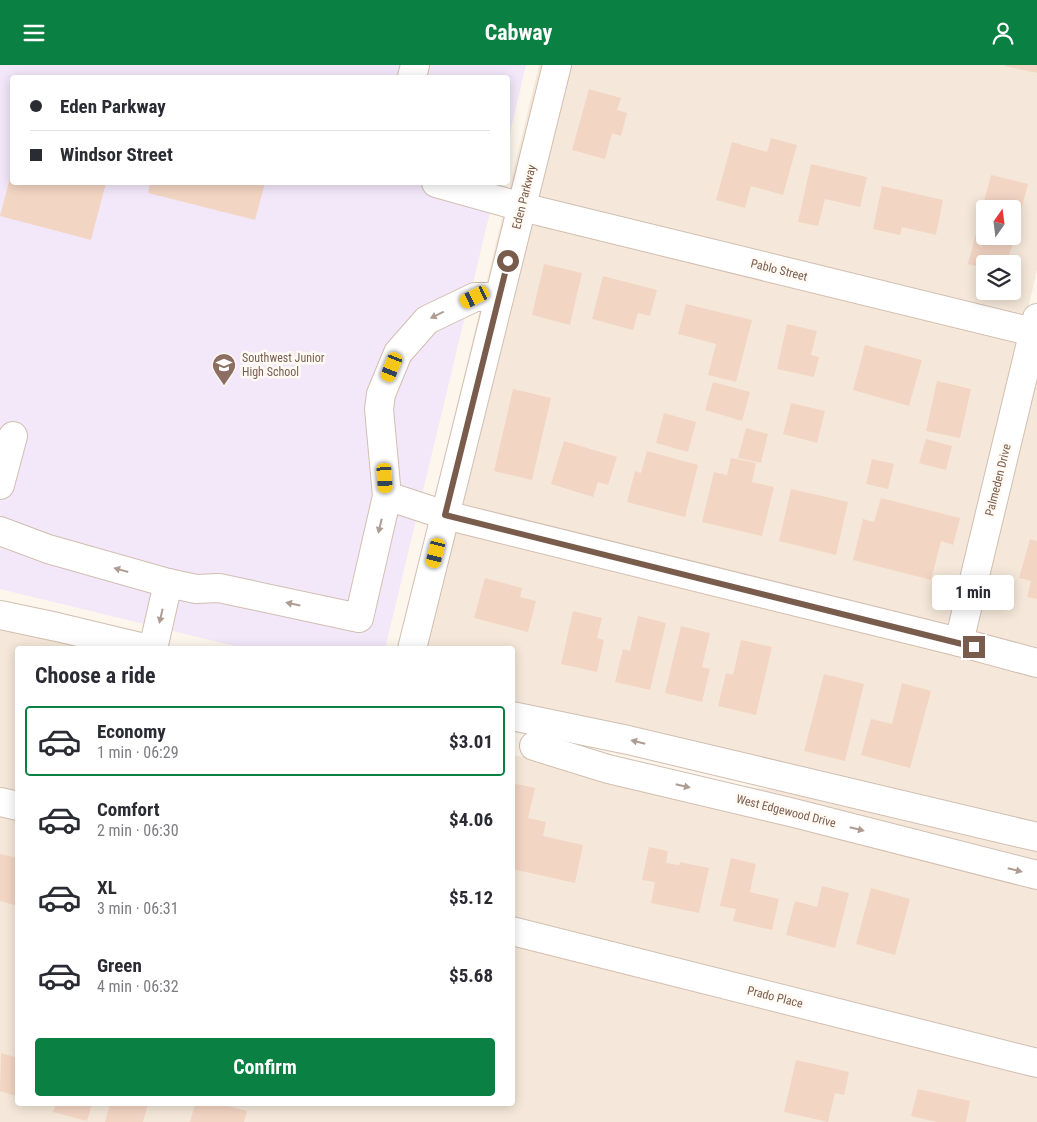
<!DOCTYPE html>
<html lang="en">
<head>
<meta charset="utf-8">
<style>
	:root { --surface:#fff; --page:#f2f2f3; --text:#2b2b33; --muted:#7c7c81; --line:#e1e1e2; --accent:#0b8043 }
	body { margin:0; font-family:"Roboto Condensed",sans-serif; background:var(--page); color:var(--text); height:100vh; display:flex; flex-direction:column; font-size:19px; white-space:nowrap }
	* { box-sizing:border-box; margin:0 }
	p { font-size:16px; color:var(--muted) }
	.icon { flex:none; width:28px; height:28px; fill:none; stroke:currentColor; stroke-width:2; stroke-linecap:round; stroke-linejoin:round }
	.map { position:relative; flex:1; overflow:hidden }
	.panel { position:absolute; left:15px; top:581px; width:500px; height:460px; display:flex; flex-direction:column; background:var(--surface); border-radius:5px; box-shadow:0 2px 12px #0003 }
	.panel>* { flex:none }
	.guide { position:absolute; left:10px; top:10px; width:500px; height:110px; border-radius:5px; box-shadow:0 2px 12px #0003; display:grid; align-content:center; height:110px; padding:0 20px; background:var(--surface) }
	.needle { width:32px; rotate:14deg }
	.controls { position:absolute; left:976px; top:135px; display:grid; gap:10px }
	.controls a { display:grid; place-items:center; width:45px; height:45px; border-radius:5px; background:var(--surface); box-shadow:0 2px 12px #0003; font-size:25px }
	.end { position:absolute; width:22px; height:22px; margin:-11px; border:6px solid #7a5c4d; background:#fff; box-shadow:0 0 0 2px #fff }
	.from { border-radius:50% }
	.bubble { position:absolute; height:35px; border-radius:5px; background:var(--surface); box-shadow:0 2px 12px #0003; font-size:16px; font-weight:700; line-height:35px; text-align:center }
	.car { position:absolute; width:15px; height:30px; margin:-15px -8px; border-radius:6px; box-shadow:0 0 4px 1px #0007; background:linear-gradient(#f5c518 24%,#345 0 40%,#f5c518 0 76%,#345 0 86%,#f5c518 0) }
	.guide b { display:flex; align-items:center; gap:18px; height:48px; font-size:19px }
	.guide b+b { border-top:1px solid var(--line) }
	.guide i { width:12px; height:12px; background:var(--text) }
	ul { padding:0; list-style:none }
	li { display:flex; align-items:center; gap:15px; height:70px; margin:0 10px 8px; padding:0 10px; border:2px solid transparent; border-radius:5px }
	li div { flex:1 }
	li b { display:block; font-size:19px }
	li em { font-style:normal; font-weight:700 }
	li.on { border-color:var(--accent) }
	li>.icon { width:45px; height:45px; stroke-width:1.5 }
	h2 { padding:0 20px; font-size:22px; line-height:60px }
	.action { display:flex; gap:10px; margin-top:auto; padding:10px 20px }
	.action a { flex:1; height:58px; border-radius:5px; background:var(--accent); color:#fff; font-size:20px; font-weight:700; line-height:58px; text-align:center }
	header { display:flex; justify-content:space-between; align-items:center; height:65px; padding:0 20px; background:var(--accent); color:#fff; font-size:22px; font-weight:700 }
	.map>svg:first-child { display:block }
</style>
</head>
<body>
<header><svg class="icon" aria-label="menu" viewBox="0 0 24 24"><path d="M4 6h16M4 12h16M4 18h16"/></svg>Cabway<svg class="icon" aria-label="person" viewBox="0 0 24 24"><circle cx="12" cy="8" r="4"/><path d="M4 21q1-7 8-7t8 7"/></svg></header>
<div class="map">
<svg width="1037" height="1057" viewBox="0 0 1037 1057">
	<rect width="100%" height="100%" fill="#fdf6ec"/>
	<g fill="#f5e8da" fill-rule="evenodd">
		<path d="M 539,0 L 545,0 L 400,584 L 398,584 Z"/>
		<path d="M 569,0 L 1037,0 L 1037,205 L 1026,252 L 536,132 ZM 985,144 L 1012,144 L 1012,171 L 985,171 ZM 985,199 L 1012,199 L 1012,226 L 985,226 Z"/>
		<path d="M 530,158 L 1019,277 L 951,562 L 460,441 Z"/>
		<path d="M 1037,303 L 1037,584 L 973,568 Z"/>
		<path d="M 453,466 L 956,590 L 1037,612 L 1037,758 L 800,703 L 800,701 L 790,700 L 513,638 L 512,584 L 424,584 Z"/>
		<path d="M 0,563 L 93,584 L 18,584 L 17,728 L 0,723 Z"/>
		<path d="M 512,690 L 531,693 L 1037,824 L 1037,984 L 513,852 Z"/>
		<path d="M 740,721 L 785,726 L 1037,785 L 1037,797 Z"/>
		<path d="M 0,750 L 17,755 L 18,1039 L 512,1039 L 513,879 L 1037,1011 L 1037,1057 L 0,1057 Z"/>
	</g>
	<path fill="#f3e8fa" d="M 0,0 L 526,0 L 508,76 L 508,12 L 12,12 L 12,118 L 497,118 L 385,584 L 247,584 L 0,524 Z"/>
	<g fill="#f3d5c3" fill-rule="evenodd">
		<path d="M 1005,0 L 1037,0 L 1037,8 L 1005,1 Z"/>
		<path d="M 589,24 L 621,33 L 617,45 L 627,48 L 621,71 L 612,68 L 605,94 L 572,85 Z"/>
		<path d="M 771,73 L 797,80 L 783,130 L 751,121 L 745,143 L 716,135 L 732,77 L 767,87 Z"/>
		<path d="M 811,99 L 867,112 L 860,142 L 825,134 L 818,161 L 798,157 Z"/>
		<path d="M 12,105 L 12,118 L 106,118 L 91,175 L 0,151 Z"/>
		<path d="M 991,110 L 1028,119 L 1007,199 L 985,199 L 985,203 L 968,199 ZM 985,144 L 1012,144 L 1012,171 L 985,171 Z"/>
		<path d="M 150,118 L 265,118 L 255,155 L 148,128 Z"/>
		<path d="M 882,121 L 943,135 L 936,170 L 902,162 L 900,170 L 873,164 Z"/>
		<path d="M 544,199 L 582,208 L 570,260 L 532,250 Z"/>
		<path d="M 603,211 L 657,225 L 650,251 L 638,248 L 633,265 L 592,254 Z"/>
		<path d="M 686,239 L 752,255 L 736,317 L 708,310 L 716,279 L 678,269 Z"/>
		<path d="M 787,259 L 817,266 L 811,290 L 819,292 L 814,312 L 777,304 Z"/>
		<path d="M 865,280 L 922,295 L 909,341 L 853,325 Z"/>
		<path d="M 937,316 L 971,324 L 960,373 L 926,366 Z"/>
		<path d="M 713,317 L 750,327 L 742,356 L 705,345 Z"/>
		<path d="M 513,324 L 551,333 L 532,415 L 494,406 Z"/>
		<path d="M 791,338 L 825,346 L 817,378 L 783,369 Z"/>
		<path d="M 664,348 L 696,357 L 688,387 L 656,378 Z"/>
		<path d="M 746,363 L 768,369 L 761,398 L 738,393 Z"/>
		<path d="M 926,374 L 952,381 L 946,405 L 919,398 Z"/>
		<path d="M 564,376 L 617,392 L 608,420 L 598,417 L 593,432 L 551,419 Z"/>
		<path d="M 647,386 L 698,400 L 685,452 L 627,437 L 635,406 L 641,408 Z"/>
		<path d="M 731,393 L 756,398 L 752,417 L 774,422 L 762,471 L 702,457 L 714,407 L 727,410 Z"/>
		<path d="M 872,394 L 894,399 L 888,424 L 866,419 Z"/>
		<path d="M 791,424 L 848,437 L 836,490 L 779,476 Z"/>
		<path d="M 881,433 L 960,453 L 953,480 L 941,476 L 931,515 L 853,495 L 863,454 L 874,457 Z"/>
		<path d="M 1030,474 L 1037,476 L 1037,534 L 1027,532 L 1031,516 L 1019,513 Z"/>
		<path d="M 485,513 L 522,523 L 520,532 L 536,536 L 528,567 L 474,553 Z"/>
		<path d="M 573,546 L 602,553 L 597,573 L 604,575 L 597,607 L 561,599 Z"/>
		<path d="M 638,551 L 666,558 L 650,625 L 615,617 L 623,584 L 630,586 Z"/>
		<path d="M 681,561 L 710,568 L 702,602 L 710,604 L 702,637 L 665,628 Z"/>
		<path d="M 741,575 L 772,582 L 756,650 L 718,641 L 726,608 L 733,610 Z"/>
		<path d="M 824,609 L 864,619 L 845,696 L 804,686 Z"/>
		<path d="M 902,618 L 931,626 L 910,703 L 861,690 L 871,654 L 892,659 Z"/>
		<path d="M 512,718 L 535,723 L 528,753 L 546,757 L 543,771 L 583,780 L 575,818 L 512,804 Z"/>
		<path d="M 649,782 L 668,786 L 666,798 L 679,800 L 680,797 L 709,803 L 699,848 L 651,838 L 655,817 L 642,815 Z"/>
		<path d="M 0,789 L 18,793 L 18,841 L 0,836 Z"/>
		<path d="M 731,793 L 756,799 L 750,827 L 779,834 L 772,865 L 733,856 L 736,844 L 720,841 Z"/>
		<path d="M 822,821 L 849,828 L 835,883 L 786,870 L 795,836 L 817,842 Z"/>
		<path d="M 871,823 L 910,834 L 895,890 L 856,879 Z"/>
		<path d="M 1,988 L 18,993 L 18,1026 L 16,1031 L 0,1026 Z"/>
		<path d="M 796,995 L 849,1007 L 844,1030 L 835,1028 L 828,1057 L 784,1047 Z"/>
		<path d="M 918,1024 L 970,1036 L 966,1057 L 937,1057 L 911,1051 Z"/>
		<path d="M 56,1039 L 92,1039 L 87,1056 L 53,1047 Z"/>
		<path d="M 110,1039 L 148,1039 L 143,1057 L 105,1057 Z"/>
		<path d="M 195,1039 L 221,1039 L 247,1046 L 244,1057 L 190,1057 Z"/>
	</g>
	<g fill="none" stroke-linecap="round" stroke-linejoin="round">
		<g stroke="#d1beb0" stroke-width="30">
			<g id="minor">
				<path d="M 412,12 L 415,0"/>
				<path d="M 436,118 L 522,142 L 1037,268"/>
				<path d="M 0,420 L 13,371"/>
				<path d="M 387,431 L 445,450 L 959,577 L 1037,598"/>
				<path d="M 0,466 L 48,484 L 168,518 L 196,524 L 219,523 L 359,553 L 387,431 L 379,344 L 381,329 L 398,288 L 427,255 L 475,232 L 499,232"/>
				<path d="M 0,550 L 57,562 L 149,584"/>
				<path d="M 959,577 L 1037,253"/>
				<path d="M 153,584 L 168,518"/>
				<path d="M 412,584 L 557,0"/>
				<path d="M 512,651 L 628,675 L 1037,772"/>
				<path d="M 534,681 L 608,704 L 794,748 L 1037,810"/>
				<path d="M 0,737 L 18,741"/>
				<path d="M 512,866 L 1037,998"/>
			</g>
		</g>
		<use href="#minor" stroke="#fff" stroke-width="28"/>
	</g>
	<defs><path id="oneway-solid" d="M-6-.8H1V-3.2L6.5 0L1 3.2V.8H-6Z" transform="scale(1.25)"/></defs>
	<g fill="#af9d94">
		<use href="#oneway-solid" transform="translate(437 250) rotate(154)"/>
		<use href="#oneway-solid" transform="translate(380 461) rotate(103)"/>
		<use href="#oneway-solid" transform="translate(121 505) rotate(-164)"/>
		<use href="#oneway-solid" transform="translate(293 539) rotate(-168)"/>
		<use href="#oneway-solid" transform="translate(161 551) rotate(103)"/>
		<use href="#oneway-solid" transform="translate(638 677) rotate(-166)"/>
		<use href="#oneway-solid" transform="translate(683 721) rotate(13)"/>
		<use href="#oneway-solid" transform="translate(857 764) rotate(14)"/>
		<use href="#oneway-solid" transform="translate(1015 805) rotate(14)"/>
	</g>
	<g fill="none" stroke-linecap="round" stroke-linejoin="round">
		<path stroke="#7a5c4d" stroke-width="6" d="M 508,196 L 445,450 L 974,582"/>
	</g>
	<defs>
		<g id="school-pin" transform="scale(1.25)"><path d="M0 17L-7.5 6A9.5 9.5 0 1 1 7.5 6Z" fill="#8d6e63" stroke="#fffaf3"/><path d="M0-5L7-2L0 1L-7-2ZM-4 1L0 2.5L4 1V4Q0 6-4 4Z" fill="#fff"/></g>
	</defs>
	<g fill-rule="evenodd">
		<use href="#school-pin" x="224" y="300"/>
	</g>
	<g text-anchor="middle" stroke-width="5" stroke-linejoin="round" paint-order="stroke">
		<g font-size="12" fill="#7a5c4d" stroke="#fffaf3">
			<text transform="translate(524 132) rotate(-76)" y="4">Eden Parkway</text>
			<text transform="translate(779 205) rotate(14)" y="4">Pablo Street</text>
			<text transform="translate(998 415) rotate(-76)" y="4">Palmeden Drive</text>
			<text transform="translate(786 746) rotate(14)" y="4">West Edgewood Drive</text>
			<text transform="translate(775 932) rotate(14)" y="4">Prado Place</text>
		</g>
		<g font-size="12" fill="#785e54" stroke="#fffaf3" text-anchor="start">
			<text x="242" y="297">Southwest Junior<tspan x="242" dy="14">High School</tspan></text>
		</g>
	</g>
</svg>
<div class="controls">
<a><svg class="needle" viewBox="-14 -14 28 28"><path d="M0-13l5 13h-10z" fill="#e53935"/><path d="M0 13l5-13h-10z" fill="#7c7c81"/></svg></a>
<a><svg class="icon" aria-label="layers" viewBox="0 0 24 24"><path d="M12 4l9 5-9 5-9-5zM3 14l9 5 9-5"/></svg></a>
</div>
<i class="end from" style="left:508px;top:196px"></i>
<i class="end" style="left:974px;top:582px"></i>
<div class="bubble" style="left:932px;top:510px;width:82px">1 min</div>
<i class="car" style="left:475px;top:232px;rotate:244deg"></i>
<i class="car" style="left:392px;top:302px;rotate:202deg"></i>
<i class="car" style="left:385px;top:413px;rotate:176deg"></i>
<i class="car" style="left:436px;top:488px;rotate:194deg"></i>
<div class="guide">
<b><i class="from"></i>Eden Parkway</b>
<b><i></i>Windsor Street</b>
</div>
<section class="panel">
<h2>Choose a ride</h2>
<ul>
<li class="on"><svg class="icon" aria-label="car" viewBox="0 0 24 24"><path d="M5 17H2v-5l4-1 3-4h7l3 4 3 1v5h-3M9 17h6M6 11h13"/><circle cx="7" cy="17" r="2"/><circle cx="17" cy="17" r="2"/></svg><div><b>Economy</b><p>1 min · 06:29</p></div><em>$3.01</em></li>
<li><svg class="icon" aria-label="car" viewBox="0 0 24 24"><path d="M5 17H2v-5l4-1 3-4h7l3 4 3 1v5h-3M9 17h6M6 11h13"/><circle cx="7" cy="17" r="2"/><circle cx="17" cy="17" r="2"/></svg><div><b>Comfort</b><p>2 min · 06:30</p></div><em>$4.06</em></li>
<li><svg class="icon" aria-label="car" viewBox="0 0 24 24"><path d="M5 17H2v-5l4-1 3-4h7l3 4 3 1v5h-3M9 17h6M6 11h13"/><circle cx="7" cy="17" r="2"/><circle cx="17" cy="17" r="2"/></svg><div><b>XL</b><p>3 min · 06:31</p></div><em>$5.12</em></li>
<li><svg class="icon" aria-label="car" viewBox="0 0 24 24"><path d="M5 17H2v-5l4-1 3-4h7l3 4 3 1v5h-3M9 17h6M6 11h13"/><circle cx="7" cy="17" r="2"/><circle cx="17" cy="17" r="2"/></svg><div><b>Green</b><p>4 min · 06:32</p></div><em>$5.68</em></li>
</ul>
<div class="action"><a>Confirm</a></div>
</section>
</div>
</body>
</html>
